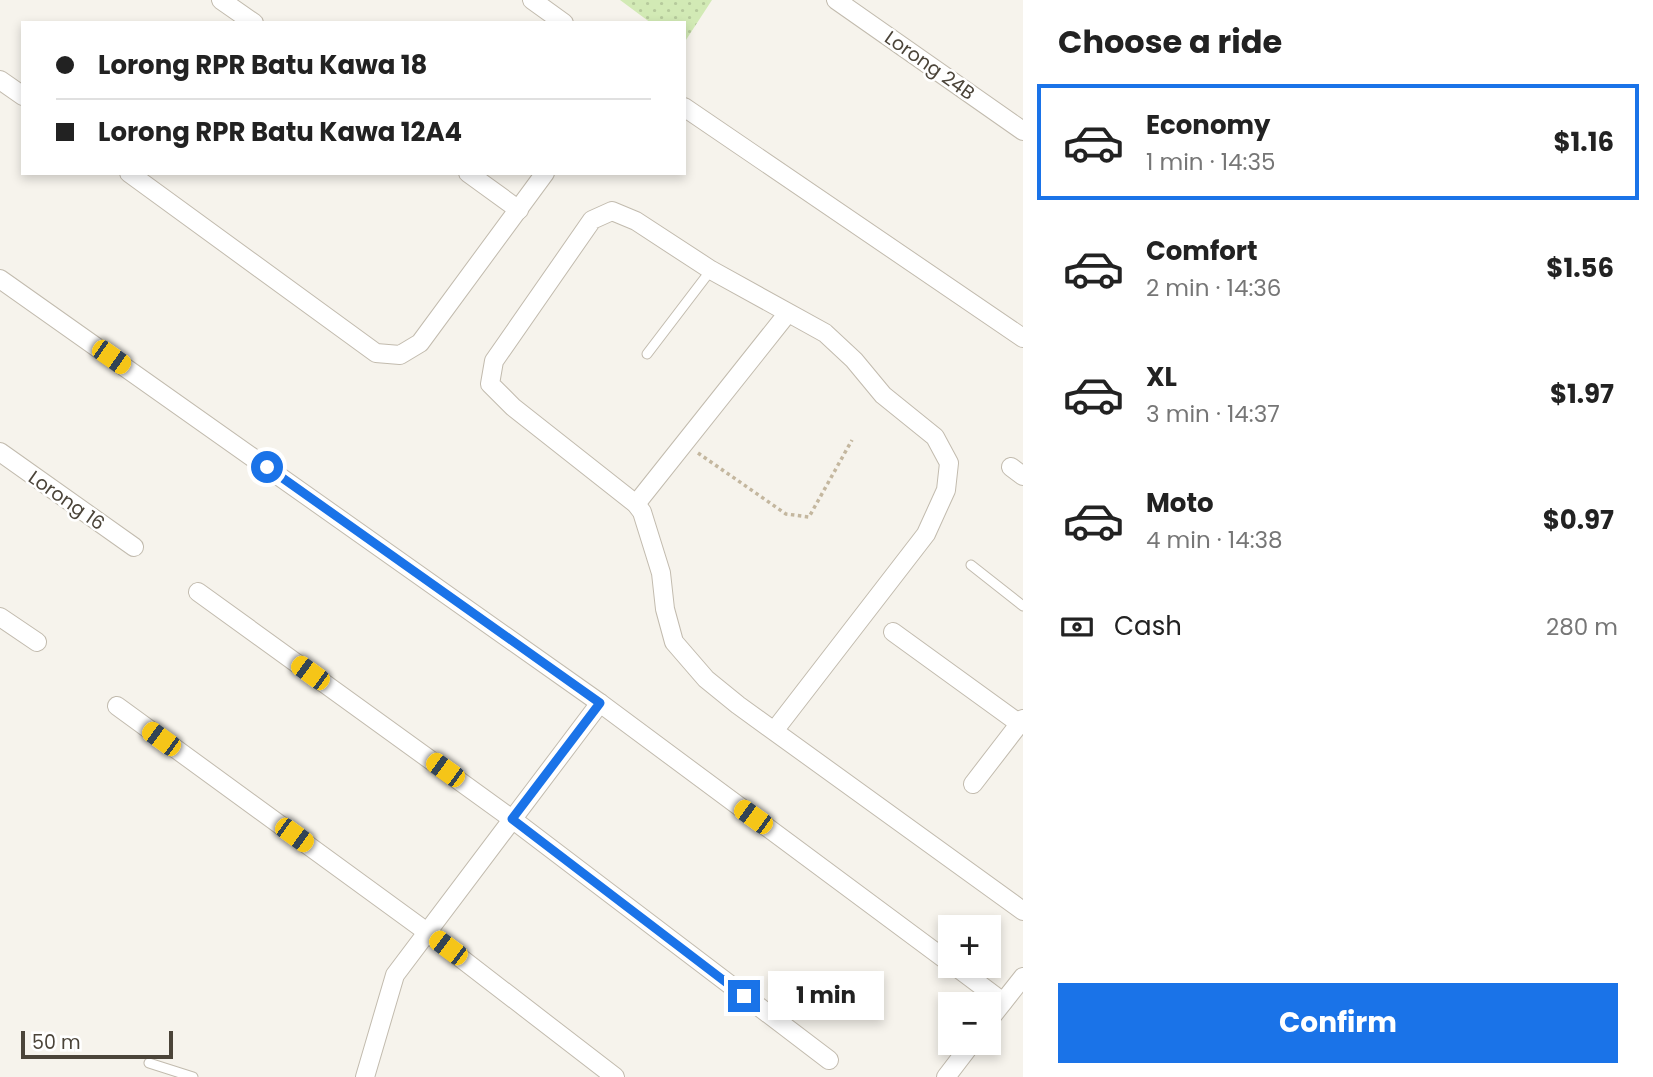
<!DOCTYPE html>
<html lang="en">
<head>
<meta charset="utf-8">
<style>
	:root { --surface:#fff; --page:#f2f2f2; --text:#222; --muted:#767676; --line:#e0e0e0; --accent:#1a73e8 }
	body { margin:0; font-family:Poppins,sans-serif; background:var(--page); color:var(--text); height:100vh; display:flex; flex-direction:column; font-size:26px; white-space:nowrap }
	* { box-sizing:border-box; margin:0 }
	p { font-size:23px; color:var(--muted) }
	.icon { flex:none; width:38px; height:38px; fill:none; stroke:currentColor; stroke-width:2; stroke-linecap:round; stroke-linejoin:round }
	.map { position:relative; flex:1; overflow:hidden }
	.drawer { display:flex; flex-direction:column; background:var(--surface); width:630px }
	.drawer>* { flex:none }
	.guide { position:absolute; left:21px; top:21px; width:665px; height:154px; border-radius:0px; box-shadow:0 4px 10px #0003; display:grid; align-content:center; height:154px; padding:0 35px; background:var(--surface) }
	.controls { position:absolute; left:938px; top:915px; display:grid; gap:14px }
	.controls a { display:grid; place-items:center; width:63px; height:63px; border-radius:0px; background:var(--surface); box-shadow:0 4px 10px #0003; font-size:35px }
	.scale { position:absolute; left:21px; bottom:18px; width:152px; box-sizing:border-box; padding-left:7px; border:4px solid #4b4439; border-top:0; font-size:19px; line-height:24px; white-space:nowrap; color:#4b4439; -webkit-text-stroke:5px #fff; paint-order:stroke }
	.end { position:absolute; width:32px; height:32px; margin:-16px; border:9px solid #1a73e8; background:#fff; box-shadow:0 0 0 4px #fff }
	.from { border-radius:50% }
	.bubble { position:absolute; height:49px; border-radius:0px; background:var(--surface); box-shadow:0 4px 10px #0003; font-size:23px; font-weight:700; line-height:49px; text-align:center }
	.car { position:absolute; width:21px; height:42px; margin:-21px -10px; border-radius:9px; box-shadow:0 0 5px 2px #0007; background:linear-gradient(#f5c518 24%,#345 0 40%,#f5c518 0 76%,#345 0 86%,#f5c518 0) }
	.guide b { display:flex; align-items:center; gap:24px; height:66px; font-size:26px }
	.guide b+b { border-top:2px solid var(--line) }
	.guide i { width:18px; height:18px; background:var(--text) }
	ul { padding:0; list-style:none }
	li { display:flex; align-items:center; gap:21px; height:116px; margin:0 14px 10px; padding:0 21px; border:4px solid transparent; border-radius:0px }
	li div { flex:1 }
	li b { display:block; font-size:26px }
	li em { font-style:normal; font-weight:700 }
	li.on { border-color:var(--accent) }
	li>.icon { width:63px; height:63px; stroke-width:1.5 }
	h2 { padding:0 35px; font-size:32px; line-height:84px }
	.pay { display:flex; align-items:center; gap:18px; height:77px; padding:0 35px; font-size:26px }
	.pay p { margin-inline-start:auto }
	.action { display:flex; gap:14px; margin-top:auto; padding:14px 35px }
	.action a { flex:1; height:80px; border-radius:0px; background:var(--accent); color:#fff; font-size:28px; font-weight:700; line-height:80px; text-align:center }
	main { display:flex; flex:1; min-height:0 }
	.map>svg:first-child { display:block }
</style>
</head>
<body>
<main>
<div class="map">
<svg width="1023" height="1077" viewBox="0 0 1023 1077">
	<defs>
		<pattern id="park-dots" width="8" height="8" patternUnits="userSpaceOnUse" patternTransform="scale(1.75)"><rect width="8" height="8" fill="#d2eab5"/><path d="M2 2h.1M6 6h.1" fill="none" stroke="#b6ca9c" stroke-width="1.8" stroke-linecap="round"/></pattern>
	</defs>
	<rect width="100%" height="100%" fill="#f6f3ec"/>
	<path fill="url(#park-dots)" d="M 620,0 L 712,0 L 684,43 L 684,23 L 651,23 Z"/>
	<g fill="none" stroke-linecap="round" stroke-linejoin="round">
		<g stroke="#c2bbae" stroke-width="11">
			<g id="service">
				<path d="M 647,354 L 711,270"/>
				<path d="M 971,565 L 1023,606"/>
				<path d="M 149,1063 L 193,1077"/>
			</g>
		</g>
		<g stroke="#c2bbae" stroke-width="20">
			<g id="minor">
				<path d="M 221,0 L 254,23"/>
				<path d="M 532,0 L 564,23"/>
				<path d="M 836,0 L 1023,131"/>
				<path d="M 0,80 L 23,96"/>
				<path d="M 684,107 L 1023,338"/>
				<path d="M 129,173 L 376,353 L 400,355 L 420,343 L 545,173"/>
				<path d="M 468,173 L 519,210"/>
				<path d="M 0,279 L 600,703 L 950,963"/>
				<path d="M 0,452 L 134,547"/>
				<path d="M 1011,467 L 1023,476"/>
				<path d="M 636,504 L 787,314"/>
				<path d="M 198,592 L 512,819 L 829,1060"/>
				<path d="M 0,617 L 37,642"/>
				<path d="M 893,632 L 1020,724"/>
				<path d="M 117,706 L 427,932 L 615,1077"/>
				<path d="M 774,731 L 926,534 L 946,490 L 949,463 L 935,437 L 883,395 L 854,360 L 825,333 L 711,270 L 636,221 L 612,211 L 592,220 L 494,361 L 490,384 L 513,407 L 636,504 L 642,512 L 661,573 L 665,609 L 674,642 L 706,679 L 738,705 L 1023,911"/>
				<path d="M 973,784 L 1023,719"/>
				<path d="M 955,966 L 1003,1002"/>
				<path d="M 989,1020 L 1023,977"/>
				<path d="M 365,1077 L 395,975 L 600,703"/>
				<path d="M 946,1077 L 972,1043"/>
			</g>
		</g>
		<path stroke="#c4b79f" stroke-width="3.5" stroke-dasharray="3.5 3.5" stroke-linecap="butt" d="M 698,453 L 786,514 L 809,517 L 852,440"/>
		<use href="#service" stroke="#fff" stroke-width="9"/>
		<use href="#minor" stroke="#fff" stroke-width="18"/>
	</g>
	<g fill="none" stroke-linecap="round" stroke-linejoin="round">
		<path stroke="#1a73e8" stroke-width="9" d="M 267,467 L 600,703 L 512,819 L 744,996"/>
	</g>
	<g text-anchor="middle" stroke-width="5" stroke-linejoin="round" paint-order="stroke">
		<g font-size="19" fill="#4b4439" stroke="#fff">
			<text transform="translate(930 65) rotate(35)" y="7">Lorong 24B</text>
			<text transform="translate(67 500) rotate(35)" y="7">Lorong 16</text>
		</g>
	</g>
</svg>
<div class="controls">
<a>+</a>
<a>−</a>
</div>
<div class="scale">50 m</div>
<i class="end from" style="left:267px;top:467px"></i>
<i class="end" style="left:744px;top:996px"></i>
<div class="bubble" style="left:768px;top:971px;width:116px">1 min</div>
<i class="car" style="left:111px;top:357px;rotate:125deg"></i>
<i class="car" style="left:310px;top:673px;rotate:306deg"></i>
<i class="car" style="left:161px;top:739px;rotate:306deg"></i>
<i class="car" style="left:445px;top:770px;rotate:306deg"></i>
<i class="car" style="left:753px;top:817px;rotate:306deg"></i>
<i class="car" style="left:294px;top:835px;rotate:126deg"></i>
<i class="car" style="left:448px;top:948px;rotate:307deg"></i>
<div class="guide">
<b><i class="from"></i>Lorong RPR Batu Kawa 18</b>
<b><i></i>Lorong RPR Batu Kawa 12A4</b>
</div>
</div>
<section class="drawer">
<h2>Choose a ride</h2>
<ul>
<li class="on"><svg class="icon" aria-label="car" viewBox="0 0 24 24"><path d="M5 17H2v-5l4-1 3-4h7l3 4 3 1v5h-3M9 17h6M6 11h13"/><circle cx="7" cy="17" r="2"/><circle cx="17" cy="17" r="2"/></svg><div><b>Economy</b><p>1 min · 14:35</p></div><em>$1.16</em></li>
<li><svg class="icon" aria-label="car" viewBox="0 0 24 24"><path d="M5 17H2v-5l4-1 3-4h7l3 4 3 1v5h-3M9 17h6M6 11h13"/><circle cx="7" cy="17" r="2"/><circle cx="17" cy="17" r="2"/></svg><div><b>Comfort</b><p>2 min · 14:36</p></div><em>$1.56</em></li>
<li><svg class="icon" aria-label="car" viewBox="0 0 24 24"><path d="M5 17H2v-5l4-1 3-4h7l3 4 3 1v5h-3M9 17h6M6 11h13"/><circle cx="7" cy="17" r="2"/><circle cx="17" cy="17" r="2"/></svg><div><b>XL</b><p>3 min · 14:37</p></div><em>$1.97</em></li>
<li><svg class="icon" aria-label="car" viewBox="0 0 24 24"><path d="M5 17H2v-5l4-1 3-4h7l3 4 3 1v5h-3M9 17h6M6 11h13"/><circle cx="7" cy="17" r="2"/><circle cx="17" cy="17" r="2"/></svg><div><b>Moto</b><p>4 min · 14:38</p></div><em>$0.97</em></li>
</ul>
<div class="pay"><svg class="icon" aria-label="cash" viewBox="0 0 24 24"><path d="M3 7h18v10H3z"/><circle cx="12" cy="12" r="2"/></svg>Cash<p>280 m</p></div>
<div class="action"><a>Confirm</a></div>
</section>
</main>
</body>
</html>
